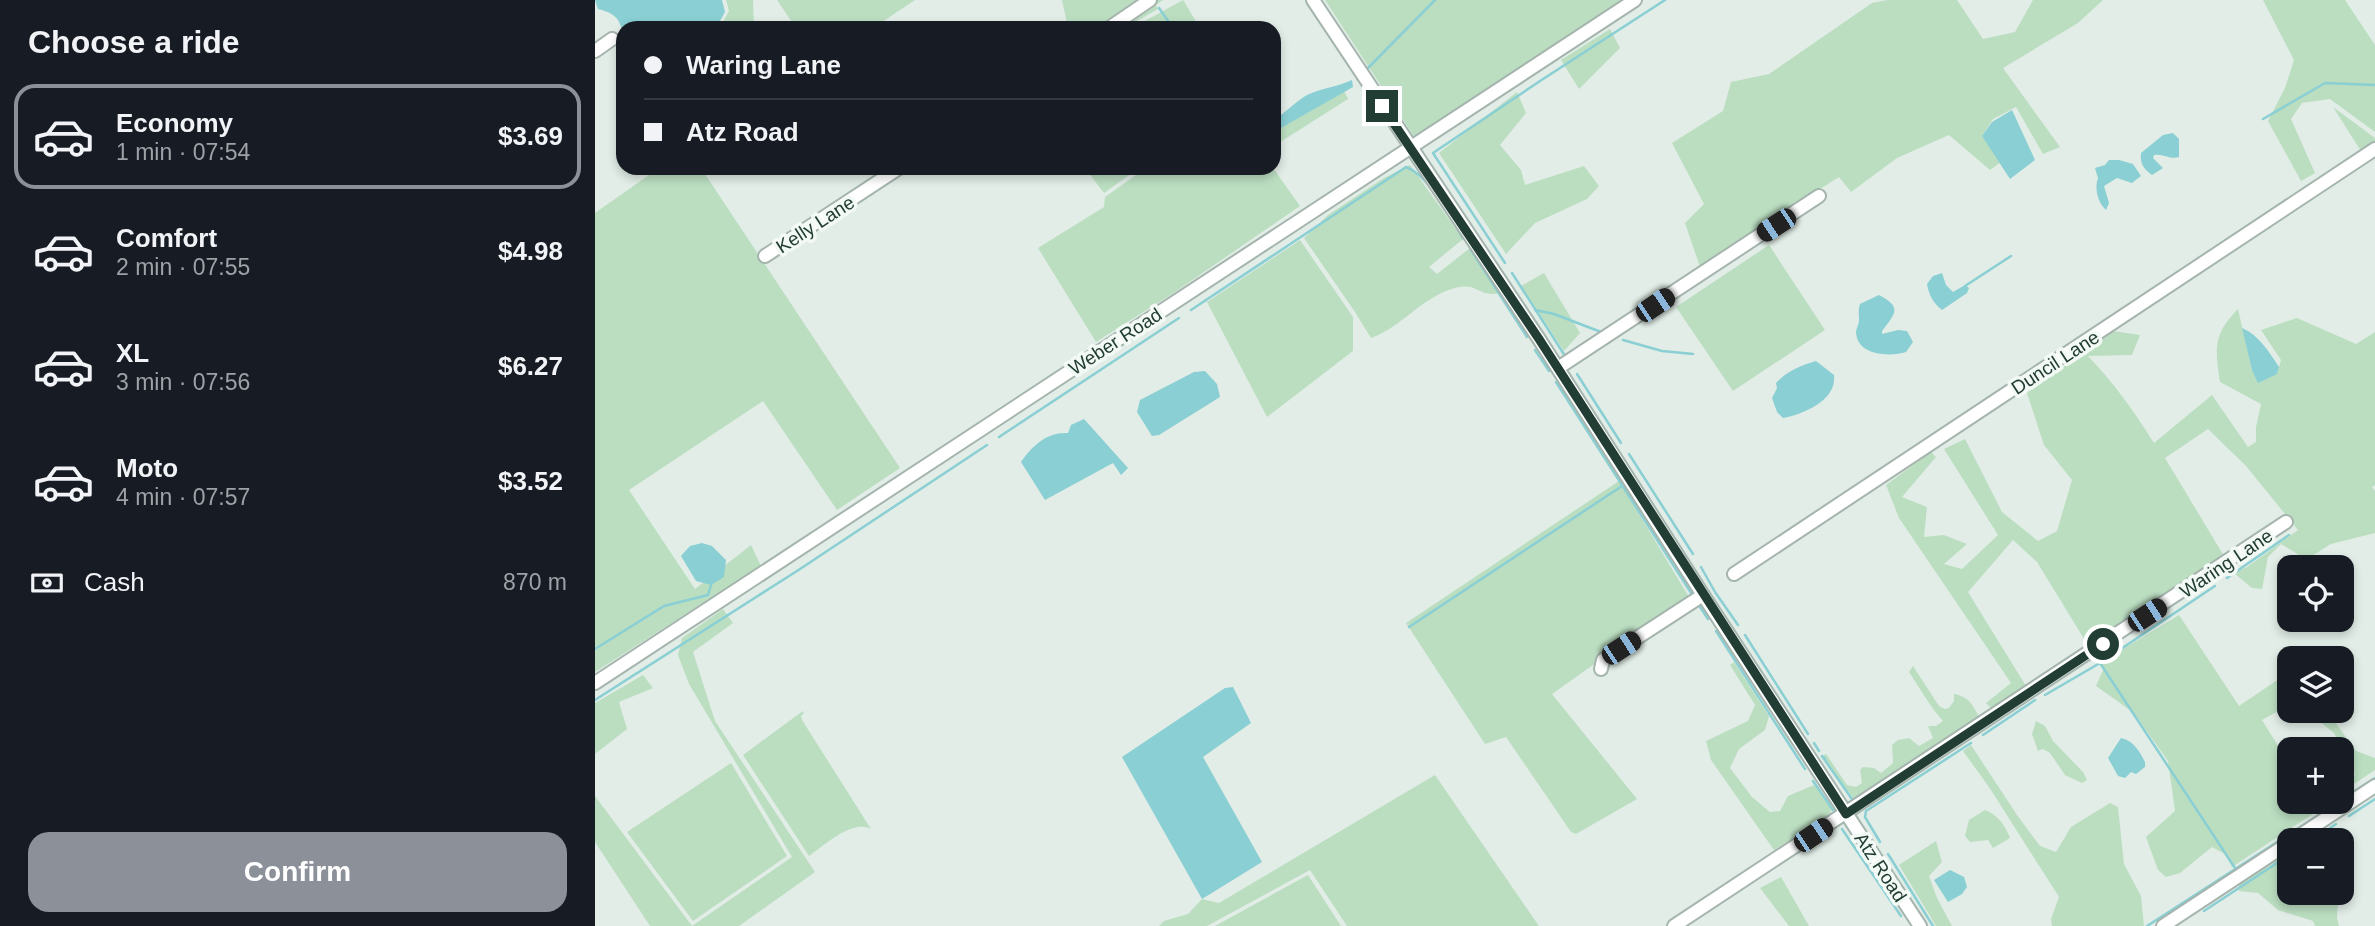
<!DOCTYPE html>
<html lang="en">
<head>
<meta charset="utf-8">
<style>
	:root { --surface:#171b24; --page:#242831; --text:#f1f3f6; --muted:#9ea1a6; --line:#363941; --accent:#8c9099 }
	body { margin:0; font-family:Arial,sans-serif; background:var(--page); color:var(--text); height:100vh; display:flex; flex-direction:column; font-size:26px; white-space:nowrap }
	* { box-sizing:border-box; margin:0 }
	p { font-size:23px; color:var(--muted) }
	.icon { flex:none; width:38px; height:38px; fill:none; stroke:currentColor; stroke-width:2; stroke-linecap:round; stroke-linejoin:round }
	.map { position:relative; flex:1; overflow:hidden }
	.details { display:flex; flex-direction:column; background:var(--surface); width:595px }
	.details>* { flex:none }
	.top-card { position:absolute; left:21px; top:21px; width:665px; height:154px; border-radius:21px; box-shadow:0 4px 10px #0003; display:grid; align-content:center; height:154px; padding:0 28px; background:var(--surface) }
	.buttons { position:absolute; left:1682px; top:555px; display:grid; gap:14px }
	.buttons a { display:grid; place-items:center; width:77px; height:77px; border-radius:14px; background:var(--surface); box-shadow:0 4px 10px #0003; font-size:35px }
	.end { position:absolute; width:32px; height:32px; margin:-16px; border:9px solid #223e34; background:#fff; box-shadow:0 0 0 4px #fff }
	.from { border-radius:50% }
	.car { position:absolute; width:21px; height:42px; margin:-21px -10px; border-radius:9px; box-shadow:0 0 5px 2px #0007; background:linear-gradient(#222 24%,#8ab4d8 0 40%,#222 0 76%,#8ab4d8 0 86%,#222 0) }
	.top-card b { display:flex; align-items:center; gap:24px; height:66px; font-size:26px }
	.top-card b+b { border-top:2px solid var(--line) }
	.top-card i { width:18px; height:18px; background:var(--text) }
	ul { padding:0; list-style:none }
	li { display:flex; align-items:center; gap:21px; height:105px; margin:0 14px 10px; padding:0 14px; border:4px solid transparent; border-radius:21px }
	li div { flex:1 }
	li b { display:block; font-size:26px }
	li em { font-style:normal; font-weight:700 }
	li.on { border-color:var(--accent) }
	li>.icon { width:63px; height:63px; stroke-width:1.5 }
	h2 { padding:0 28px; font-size:32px; line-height:84px }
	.pay { display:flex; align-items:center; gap:18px; height:77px; padding:0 28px; font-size:26px }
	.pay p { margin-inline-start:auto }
	.button { display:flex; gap:14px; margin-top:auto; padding:14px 28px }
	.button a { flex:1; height:80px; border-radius:21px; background:var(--accent); color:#fff; font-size:28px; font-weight:700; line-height:80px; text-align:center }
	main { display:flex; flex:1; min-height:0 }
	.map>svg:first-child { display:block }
</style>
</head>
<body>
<main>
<section class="details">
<h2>Choose a ride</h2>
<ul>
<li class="on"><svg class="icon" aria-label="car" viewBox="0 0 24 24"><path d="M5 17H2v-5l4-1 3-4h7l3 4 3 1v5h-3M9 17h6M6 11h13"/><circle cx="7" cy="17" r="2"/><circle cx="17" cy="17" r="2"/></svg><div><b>Economy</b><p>1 min · 07:54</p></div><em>$3.69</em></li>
<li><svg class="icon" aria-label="car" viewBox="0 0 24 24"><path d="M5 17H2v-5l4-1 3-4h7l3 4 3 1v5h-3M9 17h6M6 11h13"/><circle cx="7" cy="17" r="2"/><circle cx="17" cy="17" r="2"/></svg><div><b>Comfort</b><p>2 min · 07:55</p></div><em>$4.98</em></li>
<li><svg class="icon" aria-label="car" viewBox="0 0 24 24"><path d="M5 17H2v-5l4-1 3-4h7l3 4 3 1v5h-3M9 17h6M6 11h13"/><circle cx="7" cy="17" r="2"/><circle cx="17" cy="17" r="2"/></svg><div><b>XL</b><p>3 min · 07:56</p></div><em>$6.27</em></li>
<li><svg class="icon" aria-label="car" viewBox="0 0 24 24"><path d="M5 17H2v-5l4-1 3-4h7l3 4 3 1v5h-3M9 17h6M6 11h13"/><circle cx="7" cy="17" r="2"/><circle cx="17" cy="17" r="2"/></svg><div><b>Moto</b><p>4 min · 07:57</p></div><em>$3.52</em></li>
</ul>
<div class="pay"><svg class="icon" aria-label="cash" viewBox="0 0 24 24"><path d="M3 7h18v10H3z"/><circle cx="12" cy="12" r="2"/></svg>Cash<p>870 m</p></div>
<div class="button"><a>Confirm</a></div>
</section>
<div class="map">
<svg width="1780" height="926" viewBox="0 0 1780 926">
	<rect width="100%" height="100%" fill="#e2ede7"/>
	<g fill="#bbdec1">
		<path d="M 131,0 L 158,0 L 159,28 L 125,28 L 134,11 Z"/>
		<path d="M 182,0 L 320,0 L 278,28 L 201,28 Z"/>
		<path d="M 467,0 L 568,0 L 561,5 L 563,9 L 530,28 L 473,28 Z"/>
		<path d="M 588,0 L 605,28 L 537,28 Z"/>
		<path d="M 730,0 L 1029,0 L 820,138 Z"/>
		<path d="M 1292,0 L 1362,0 L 1388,39 L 1420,32 L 1438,0 L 1508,0 L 1483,23 L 1408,68 L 1465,147 L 1448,154 L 1421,107 L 1398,119 L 1387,136 L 1406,162 L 1395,170 L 1354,135 L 1302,158 L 1256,192 L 1244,177 L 1139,243 L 1105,267 L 1090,223 L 1109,204 L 1077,143 L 1128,111 L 1136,82 L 1174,74 L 1277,3 Z"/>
		<path d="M 1668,0 L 1750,0 L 1780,45 L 1780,132 L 1735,99 L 1707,103 L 1696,119 L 1720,173 L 1706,181 L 1673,121 L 1690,88 L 1699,60 Z"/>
		<path d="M 1015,29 L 1025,48 L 984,89 L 966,60 Z"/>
		<path d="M 749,91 L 753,99 L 679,146 L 679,132 Z"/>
		<path d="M 922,92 L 931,113 L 905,145 L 926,170 L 930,185 L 989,166 L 1004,186 L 992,199 L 940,223 L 911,254 L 844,153 Z"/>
		<path d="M 1738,107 L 1780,138 L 1780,154 L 1771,159 Z"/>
		<path d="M 815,165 L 868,239 L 834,267 L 842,274 L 880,244 L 912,292 C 907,292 901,294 896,294 C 882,293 880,283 860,288 C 828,296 807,327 776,338 L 760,312 L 709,238 L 733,215 L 789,178 Z"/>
		<path d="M 64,168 L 106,168 L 305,468 L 242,510 L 168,401 L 34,490 L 100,589 L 156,545 L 166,566 L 0,672 L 0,213 Z"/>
		<path d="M 490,168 L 544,168 L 509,193 Z"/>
		<path d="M 551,168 L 678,168 L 705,206 L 580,292 L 501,342 L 443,248 L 509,207 L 510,197 Z"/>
		<path d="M 705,240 L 758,317 L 758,351 L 672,417 L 612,302 Z"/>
		<path d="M 1174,245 L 1230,330 L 1138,391 L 1081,307 Z"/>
		<path d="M 949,273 L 985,333 L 969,351 L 926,286 Z"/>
		<path d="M 1643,309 L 1657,370 L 1682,374 L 1686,360 L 1666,330 L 1702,318 L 1761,344 L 1780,332 L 1780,485 L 1777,487 L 1780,491 L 1780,533 L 1736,544 L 1709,561 L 1701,553 L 1686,544 L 1673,557 L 1667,589 L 1657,588 L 1639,573 L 1652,567 L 1703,530 L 1651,466 L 1613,429 L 1570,458 L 1629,556 L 1494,647 L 1442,562 L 1418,540 L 1373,592 L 1431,686 L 1397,709 L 1391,703 L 1416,683 L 1304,518 L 1291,485 L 1336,452 L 1341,457 L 1307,497 L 1332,507 L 1329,537 L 1349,535 L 1372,544 L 1349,564 L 1367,569 L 1403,535 L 1349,449 L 1370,439 L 1407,512 L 1443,541 L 1462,531 L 1477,480 L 1449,445 L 1432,393 L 1518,331 L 1545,335 L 1537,355 L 1493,356 C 1519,383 1539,411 1559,443 L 1617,395 L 1653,447 L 1661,442 L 1661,427 L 1666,404 L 1625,382 C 1620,349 1618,334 1643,309 Z"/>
		<path d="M 1024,481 L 1094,597 L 957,694 L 1042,799 L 981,834 L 976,832 L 911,737 L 890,744 L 811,623 Z"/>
		<path d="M 128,609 L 138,623 L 98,652 L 120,721 L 220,872 L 144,926 L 55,926 L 0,842 L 0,796 L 97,926 L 197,857 L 94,684 L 83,655 L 87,638 Z"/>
		<path d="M 1584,615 L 1644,706 L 1694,672 L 1694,705 L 1667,720 L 1694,763 L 1694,802 L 1719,802 L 1724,810 L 1637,867 L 1630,854 L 1617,847 L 1585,873 L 1571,877 L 1563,870 L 1551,837 L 1580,811 L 1573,761 L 1539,713 L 1501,686 L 1509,668 L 1505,663 Z"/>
		<path d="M 1139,662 L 1174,716 L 1170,730 L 1144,749 L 1135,768 L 1157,797 L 1175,812 L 1185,811 L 1193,796 L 1219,785 L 1237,809 L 1234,815 L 1179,850 L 1116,760 L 1111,741 L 1153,721 L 1160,705 L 1135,665 Z"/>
		<path d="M 1318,666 L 1344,706 L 1350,709 L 1354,708 L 1359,701 L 1359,694 C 1375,697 1377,705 1385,718 C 1342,744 1302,773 1259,799 L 1227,756 L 1231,754 L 1252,785 L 1261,787 L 1267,783 L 1265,770 L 1268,767 L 1279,768 L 1286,773 L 1298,763 L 1297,745 L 1303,740 L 1314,738 L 1324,746 L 1338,738 L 1333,726 L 1341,726 L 1348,721 C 1335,707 1325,688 1314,672 Z"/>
		<path d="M 48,675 L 58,688 L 24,702 L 32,729 L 0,754 L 0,703 Z"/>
		<path d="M 208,711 L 209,713 L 206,716 L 207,720 L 276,829 C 257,819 230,845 214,856 L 148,755 Z"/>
		<path d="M 1712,711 L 1732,711 L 1761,751 L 1780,758 L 1780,770 L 1747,792 L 1747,784 L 1760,775 L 1739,733 Z"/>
		<path d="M 1441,721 L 1450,726 L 1458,741 L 1488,772 L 1492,780 L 1487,783 L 1470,775 L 1455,753 L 1448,749 L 1443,751 L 1437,734 Z"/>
		<path d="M 1376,745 L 1422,815 L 1445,846 L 1461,852 L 1476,827 L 1515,803 L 1523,807 L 1529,864 L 1546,896 L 1549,926 L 1457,926 L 1456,919 L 1464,897 L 1394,787 L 1368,751 Z"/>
		<path d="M 136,763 L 192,856 L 98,921 L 32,832 Z"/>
		<path d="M 840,775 L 944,926 L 752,926 L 715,870 L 612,926 L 564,926 L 569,921 L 593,914 L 607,899 L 624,903 Z"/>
		<path d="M 1390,810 C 1403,815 1410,825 1415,838 L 1398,848 L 1393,840 L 1375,842 L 1370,836 L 1374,820 Z"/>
		<path d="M 1341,841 L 1347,862 L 1334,876 L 1342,898 L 1357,926 L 1341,926 L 1304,865 Z"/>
		<path d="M 1694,850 L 1694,892 L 1719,893 L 1730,902 L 1743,900 L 1742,918 L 1744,926 L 1720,926 L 1718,921 L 1683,910 L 1663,893 L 1644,891 L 1644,882 L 1676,865 Z"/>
		<path d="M 713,875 L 746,926 L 620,926 Z"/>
		<path d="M 1186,877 L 1214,926 L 1194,926 L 1165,888 Z"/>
	</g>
	<g fill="#89cfd3">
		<path d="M 0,0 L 127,0 L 130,12 L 121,28 L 28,28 L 28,34 C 25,18 19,13 3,9 Z"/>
		<path d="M 757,80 L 758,87 L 679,132 L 679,120 C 691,112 700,102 712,95 C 726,88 743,87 757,80 Z"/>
		<path d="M 1417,110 L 1440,160 L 1415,179 L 1387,136 L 1397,122 Z"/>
		<path d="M 1578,133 L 1584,139 L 1584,157 C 1575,160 1568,153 1559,155 L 1558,158 L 1568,168 L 1557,175 C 1548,168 1545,164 1546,153 L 1568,135 Z"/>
		<path d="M 1514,160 L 1524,160 L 1538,164 L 1546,176 L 1537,183 L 1522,178 L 1509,186 L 1514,203 L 1511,210 C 1503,203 1499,188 1503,178 L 1500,168 L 1510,165 Z"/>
		<path d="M 1347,273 L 1351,285 L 1358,292 L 1370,285 L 1374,288 L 1372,293 L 1347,310 C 1338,303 1334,295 1332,284 L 1338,276 Z"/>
		<path d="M 1284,295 C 1307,307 1301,313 1287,331 L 1287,334 L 1303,330 L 1312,331 L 1318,342 L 1311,352 C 1295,357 1261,356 1261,331 C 1262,327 1264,324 1264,320 C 1264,314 1263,310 1265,304 Z"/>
		<path d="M 1647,328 C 1665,336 1674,352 1684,367 L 1682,374 L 1663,383 L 1657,370 Z"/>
		<path d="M 1221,361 L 1239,375 C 1242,400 1209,414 1188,418 L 1182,412 L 1177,398 L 1182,388 L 1181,383 C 1192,371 1205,366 1221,361 Z"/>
		<path d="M 610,371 L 622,384 L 625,397 L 564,435 L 557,436 L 542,412 L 545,400 L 599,372 Z"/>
		<path d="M 489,419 L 533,468 L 526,475 L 518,463 L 450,500 L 426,462 C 438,445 452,432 473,433 L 476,425 Z"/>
		<path d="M 107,543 L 117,546 L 131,560 L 129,577 L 116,585 L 101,581 L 86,556 L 95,546 Z"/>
		<path d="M 638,687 L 656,723 L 608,757 L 667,862 L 607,899 L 527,757 L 630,688 Z"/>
		<path d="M 1526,738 C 1538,740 1545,752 1550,762 L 1550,767 L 1541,774 L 1536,772 L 1530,778 L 1523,776 L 1513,758 Z"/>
		<path d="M 1355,870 L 1369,877 L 1372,887 L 1367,894 L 1353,902 L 1339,880 Z"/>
	</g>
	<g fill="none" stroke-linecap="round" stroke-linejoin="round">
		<g stroke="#89cfd3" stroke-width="2.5">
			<path d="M 564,8 L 578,28"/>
			<path d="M 772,69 L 840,0"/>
			<path d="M 1668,119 L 1730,83 L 1780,85"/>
			<path d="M 876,250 L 932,337"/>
			<path d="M 910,263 L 838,153 L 945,81 L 1070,0"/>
			<path d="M 917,273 L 972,359"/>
			<path d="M 1370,286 L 1416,256"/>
			<path d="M 596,310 L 811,167 C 835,176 855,217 868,238"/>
			<path d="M 940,310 L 959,314 L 1006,332"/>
			<path d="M 1028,340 L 1067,351 L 1098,354"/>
			<path d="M 940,350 L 954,371"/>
			<path d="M 982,374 L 1026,443"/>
			<path d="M 961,382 L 1098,596"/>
			<path d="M 404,437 L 584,318"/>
			<path d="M 1034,454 L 1098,554"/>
			<path d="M 1106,567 L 1120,592 L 1143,625"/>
			<path d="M 1632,578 L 1694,535"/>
			<path d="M 1105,607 L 1113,619"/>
			<path d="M 814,627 L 1027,486 L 1032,489"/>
			<path d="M 1121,631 L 1210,769"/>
			<path d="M 1150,635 L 1213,734"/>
			<path d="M 0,649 L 69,606 L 113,595 L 116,585"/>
			<path d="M 1505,663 L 1640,868"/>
			<path d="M 1450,695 L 1505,663 L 1620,586"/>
			<path d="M 0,700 L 202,571 L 392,445"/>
			<path d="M 1388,735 L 1440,700"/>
			<path d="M 1219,743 L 1224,751"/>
			<path d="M 1230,759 L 1227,756 L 1259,802"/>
			<path d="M 1218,781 L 1238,810"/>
			<path d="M 1746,800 L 1780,778"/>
			<path d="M 1754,816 L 1780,799"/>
			<path d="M 1247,829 L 1306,916"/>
			<path d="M 1717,840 L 1741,824"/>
			<path d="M 1285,842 L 1270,817 L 1271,811 L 1376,743"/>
			<path d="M 1293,854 L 1338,926"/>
			<path d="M 1609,911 L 1694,855"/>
			<path d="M 1552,926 L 1744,802"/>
		</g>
		<g stroke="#a5b5ae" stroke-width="16">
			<g id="minor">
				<path d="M 718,0 L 944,339 L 1108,595 L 1325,926"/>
				<path d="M 514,28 L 555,0"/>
				<path d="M 0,51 L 17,39"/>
				<path d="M 170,256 L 304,168"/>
				<path d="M 963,368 L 1224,196"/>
				<path d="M 1139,574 L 1780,149"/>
				<path d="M 1006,669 L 1008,660 L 1108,595"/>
				<path d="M 0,683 L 1040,0"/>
				<path d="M 1698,840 L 1780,786"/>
				<path d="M 1079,926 L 1691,522"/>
				<path d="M 1568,926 L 1694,843"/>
			</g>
		</g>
		<use href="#minor" stroke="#fff" stroke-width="12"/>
	</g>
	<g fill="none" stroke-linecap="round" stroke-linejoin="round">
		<path stroke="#223e34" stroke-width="9" d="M 787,106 L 944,339 L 1251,814 L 1508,644"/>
	</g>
	<g text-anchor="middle" stroke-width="7" stroke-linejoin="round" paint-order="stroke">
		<g font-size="19" fill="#223e34" stroke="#f3f9f5">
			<text transform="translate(220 224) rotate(-33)" y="7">Kelly Lane</text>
			<text transform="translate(520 341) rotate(-33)" y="7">Weber Road</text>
			<text transform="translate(1460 362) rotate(-33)" y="7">Duncil Lane</text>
			<text transform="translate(1631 563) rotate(-34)" y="7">Waring Lane</text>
			<text transform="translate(1286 867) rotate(57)" y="7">Atz Road</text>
		</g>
	</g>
</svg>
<div class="buttons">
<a><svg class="icon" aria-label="locate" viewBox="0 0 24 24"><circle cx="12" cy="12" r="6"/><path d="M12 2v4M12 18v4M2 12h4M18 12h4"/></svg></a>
<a><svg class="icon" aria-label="layers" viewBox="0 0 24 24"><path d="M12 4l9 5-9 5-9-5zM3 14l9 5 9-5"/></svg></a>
<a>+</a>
<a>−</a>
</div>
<i class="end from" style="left:1508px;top:644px"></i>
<i class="end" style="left:787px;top:106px"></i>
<i class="car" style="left:1181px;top:225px;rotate:237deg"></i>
<i class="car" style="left:1060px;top:305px;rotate:56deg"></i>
<i class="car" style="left:1552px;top:615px;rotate:57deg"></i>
<i class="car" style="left:1026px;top:648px;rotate:57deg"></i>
<i class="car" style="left:1218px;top:835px;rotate:56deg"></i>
<div class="top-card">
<b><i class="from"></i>Waring Lane</b>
<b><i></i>Atz Road</b>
</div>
</div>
</main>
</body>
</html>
